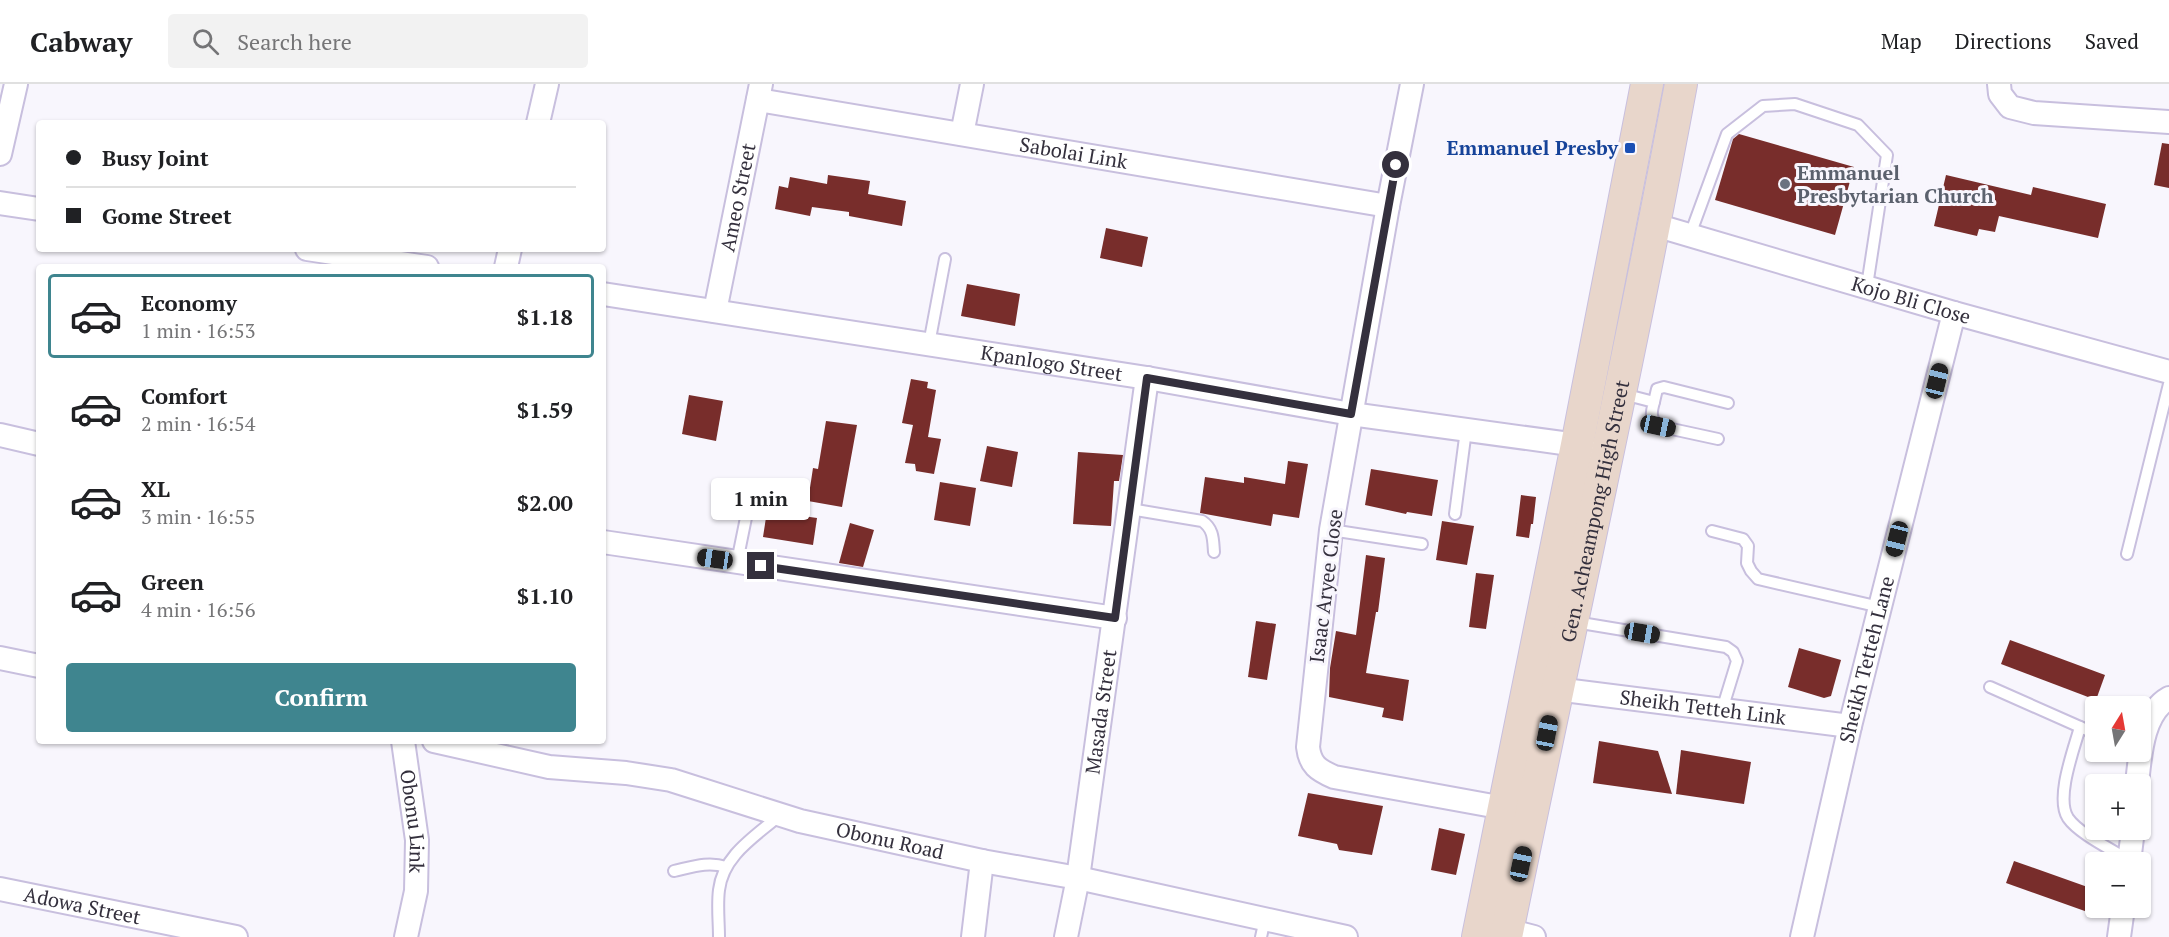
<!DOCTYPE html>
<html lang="en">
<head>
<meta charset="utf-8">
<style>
	:root { --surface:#fff; --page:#f2f2f2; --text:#202124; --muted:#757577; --line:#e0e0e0; --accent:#3f858f }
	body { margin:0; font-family:"PT Serif",serif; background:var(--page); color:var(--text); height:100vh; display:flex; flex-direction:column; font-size:22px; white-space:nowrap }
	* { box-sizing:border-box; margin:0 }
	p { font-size:20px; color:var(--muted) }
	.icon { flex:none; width:33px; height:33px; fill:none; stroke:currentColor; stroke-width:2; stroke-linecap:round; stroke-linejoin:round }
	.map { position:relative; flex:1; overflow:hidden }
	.details { position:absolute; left:36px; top:180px; width:570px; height:480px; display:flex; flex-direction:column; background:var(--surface); border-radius:6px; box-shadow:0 2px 4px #0004 }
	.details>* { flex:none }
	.top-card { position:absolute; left:36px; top:36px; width:570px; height:132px; border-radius:6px; box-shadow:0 2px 4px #0004; display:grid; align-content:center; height:132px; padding:0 30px; background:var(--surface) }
	.needle { width:39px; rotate:11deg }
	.fabs { position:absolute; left:2085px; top:612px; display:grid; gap:12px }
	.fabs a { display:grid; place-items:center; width:66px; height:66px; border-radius:6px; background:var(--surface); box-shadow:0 2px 4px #0004; font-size:30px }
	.end { position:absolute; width:27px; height:27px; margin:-14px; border:8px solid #34303d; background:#fff; box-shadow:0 0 0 3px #fff }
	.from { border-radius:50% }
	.bubble { position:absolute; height:42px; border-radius:6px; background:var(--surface); box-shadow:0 2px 4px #0004; font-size:20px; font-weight:700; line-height:42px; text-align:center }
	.car { position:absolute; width:18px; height:36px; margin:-18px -9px; border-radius:8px; box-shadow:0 0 4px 2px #0007; background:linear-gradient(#222 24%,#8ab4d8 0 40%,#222 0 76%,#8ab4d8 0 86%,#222 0) }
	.top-card b { display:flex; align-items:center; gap:21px; height:57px; font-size:22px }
	.top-card b+b { border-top:2px solid var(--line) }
	.top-card i { width:15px; height:15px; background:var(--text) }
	ul { padding:10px 0 0; list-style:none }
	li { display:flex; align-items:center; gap:18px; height:84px; margin:0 12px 9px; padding:0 18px; border:3px solid transparent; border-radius:6px }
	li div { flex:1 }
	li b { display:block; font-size:22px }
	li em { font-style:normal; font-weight:700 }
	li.current { border-color:var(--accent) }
	li>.icon { width:54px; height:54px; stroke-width:1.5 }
	.button { display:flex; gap:12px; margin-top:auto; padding:12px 30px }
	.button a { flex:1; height:69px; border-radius:6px; background:var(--accent); color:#fff; font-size:24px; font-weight:700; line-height:69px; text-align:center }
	header { display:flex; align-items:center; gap:36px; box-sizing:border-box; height:84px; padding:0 30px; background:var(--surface); border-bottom:2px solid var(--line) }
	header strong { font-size:28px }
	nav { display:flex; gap:33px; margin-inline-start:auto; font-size:21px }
	.search { width:420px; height:54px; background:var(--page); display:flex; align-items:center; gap:15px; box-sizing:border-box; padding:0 21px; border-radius:6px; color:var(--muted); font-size:22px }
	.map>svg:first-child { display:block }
</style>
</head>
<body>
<header>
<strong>Cabway</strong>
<div class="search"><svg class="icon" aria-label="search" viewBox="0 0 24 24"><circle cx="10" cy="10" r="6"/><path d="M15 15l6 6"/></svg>Search here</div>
<nav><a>Map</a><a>Directions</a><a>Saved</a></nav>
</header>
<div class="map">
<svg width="2169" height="853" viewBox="0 0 2169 853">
	<rect width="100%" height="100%" fill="#f8f6fd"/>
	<g fill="#782d2b">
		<path d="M 1739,50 L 1854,83 L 1835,151 L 1715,116 L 1733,55 Z"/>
		<path d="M 2162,59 L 2169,60 L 2169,104 L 2154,101 Z"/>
		<path d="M 828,91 L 870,97 L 868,110 L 906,117 L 902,142 L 849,132 L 849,128 L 812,123 L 810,132 L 775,125 L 779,102 L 788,104 L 790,93 L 827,100 Z"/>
		<path d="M 1946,91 L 2031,111 L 2033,103 L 2106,120 L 2098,154 L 1999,132 L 1995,148 L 1979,145 L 1977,152 L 1934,142 Z"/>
		<path d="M 1106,144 L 1148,153 L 1142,183 L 1100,174 Z"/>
		<path d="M 967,200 L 1020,210 L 1015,242 L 961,232 Z"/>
		<path d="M 911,295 L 928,298 L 927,304 L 936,306 L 928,353 L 941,355 L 934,390 L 916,387 L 915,380 L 905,379 L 913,341 L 902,339 Z"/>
		<path d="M 689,311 L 723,317 L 716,357 L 682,350 Z"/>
		<path d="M 826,337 L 857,341 L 842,423 L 808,417 L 813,384 L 818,385 Z"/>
		<path d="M 987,362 L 1018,368 L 1012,403 L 980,397 Z"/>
		<path d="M 1078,368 L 1123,371 L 1119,397 L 1114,397 L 1111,442 L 1073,440 Z"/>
		<path d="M 1288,377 L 1308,380 L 1299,434 L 1273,430 L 1271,442 L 1200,429 L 1205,393 L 1244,399 L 1244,393 L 1285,400 Z"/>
		<path d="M 1371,385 L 1438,396 L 1432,432 L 1407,428 L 1406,430 L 1365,421 Z"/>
		<path d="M 940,398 L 976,404 L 970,442 L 934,436 Z"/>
		<path d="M 1521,411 L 1536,413 L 1533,440 L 1531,440 L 1529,454 L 1516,452 Z"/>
		<path d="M 767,427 L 817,434 L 813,461 L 763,453 Z"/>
		<path d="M 1442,437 L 1474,442 L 1467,481 L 1436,476 Z"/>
		<path d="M 850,439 L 874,446 L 863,483 L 839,479 Z"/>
		<path d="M 1366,471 L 1385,474 L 1378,528 L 1376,528 L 1366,589 L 1409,596 L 1403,637 L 1382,633 L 1384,624 L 1329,613 L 1330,584 L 1336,547 L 1356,551 Z"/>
		<path d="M 1476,489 L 1494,491 L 1486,545 L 1469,543 Z"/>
		<path d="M 1256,537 L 1276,540 L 1267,596 L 1248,593 Z"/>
		<path d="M 2010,556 L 2105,591 L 2096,616 L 2001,580 Z"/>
		<path d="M 1799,564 L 1841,576 L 1831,612 L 1824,614 L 1788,603 Z"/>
		<path d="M 1599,657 L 1658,667 L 1672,710 L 1593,699 Z"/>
		<path d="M 1681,666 L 1751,678 L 1744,720 L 1676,710 Z"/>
		<path d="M 1308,709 L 1383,722 L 1372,771 L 1339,766 L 1337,760 L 1298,752 Z"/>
		<path d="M 1439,744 L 1465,750 L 1456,791 L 1431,786 Z"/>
		<path d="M 2014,777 L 2096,806 L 2096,831 L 2006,799 Z"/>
	</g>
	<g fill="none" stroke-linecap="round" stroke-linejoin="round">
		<g stroke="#c8bfde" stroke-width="14">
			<g id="lane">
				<path d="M 1690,151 L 1727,50 L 1763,22 L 1795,20 L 1858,41 L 1887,71 L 1867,202"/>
				<path d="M 929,260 L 945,175"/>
				<path d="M 1623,310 L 1654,318 C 1651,329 1650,333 1658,342 L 1718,355"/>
				<path d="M 1654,318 L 1657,305 L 1664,303 L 1728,319"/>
				<path d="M 1130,425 L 1202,437 C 1214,445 1213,456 1214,468"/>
				<path d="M 1455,430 L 1466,346"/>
				<path d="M 1331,446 L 1422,460"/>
				<path d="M 1712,447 L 1743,455 L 1748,462 L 1747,479 L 1751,487 L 1758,495 L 1880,523"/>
				<path d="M 2127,470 L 2169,300"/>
				<path d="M 737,478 L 750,414 C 761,399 787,409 803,412"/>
				<path d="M 1575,538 L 1726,563 L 1733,568 L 1737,577 L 1722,626"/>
				<path d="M 1990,603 L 2096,650"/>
				<path d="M 2080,643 C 2074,665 2055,714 2068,734 C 2079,750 2113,766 2130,777"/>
				<path d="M 674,787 C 692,783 708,777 726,783"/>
				<path d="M 719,853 C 719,838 717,821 719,806 C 723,771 756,752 780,731"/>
				<path d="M 1261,853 L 1265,835"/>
			</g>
		</g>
		<g stroke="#c8bfde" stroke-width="26">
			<g id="street">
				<path d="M 1412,0 L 1388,122 L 1331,446 L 1308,663 C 1310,681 1318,686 1334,693 L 1504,724"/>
				<path d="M 1999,0 L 2000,10 L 2010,23 L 2034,29 L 2169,38"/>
				<path id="s1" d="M 758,16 L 1388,122"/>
				<path d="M 538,39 L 547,0"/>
				<path d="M 962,50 L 972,0"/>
				<path d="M 0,70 L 16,0"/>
				<path d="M 0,119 L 39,125"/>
				<path id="s2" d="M 1655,141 L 1954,229 L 2169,288"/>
				<path d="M 307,165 L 427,183"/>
				<path d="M 506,183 L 510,165"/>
				<path id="s3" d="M 603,210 L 1147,294 L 1351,330 L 1577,361 L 1591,365"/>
				<path id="s4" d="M 715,227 L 761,0"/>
				<path d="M 0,351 L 39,360"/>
				<path d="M 603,458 L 1115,534"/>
				<path d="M 0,574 L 39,582"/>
				<path id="s5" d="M 1556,605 L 1850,642"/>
				<path id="s6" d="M 403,657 L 417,756 L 416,807 L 406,853"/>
				<path id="s7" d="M 434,657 L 549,683 L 626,689 L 671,696 L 800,737 L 982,777 L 1078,794 L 1346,853"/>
				<path d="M 2137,700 C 2140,673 2142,629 2169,614"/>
				<path d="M 2129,778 L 2133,746"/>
				<path id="s8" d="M 0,805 L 236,853"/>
				<path d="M 1507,846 L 1534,853"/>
				<path d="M 973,853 L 982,777"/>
				<path id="s9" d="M 1066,853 L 1078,794 L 1147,294"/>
				<path id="s10" d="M 1802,853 L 1850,642 L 1954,229"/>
				<path d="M 2119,853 L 2123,824"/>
			</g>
		</g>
		<g stroke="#c8bfde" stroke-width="34">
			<g id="secondary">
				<path d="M 1478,853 L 1577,361 L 1647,0"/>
				<path id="s11" d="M 1506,853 C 1564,569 1628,285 1681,0"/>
			</g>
		</g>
		<use href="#lane" stroke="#fff" stroke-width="10"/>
		<use href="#street" stroke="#fff" stroke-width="22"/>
		<use href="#secondary" stroke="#e8d6cb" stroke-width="32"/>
	</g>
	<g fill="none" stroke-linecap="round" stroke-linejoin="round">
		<path stroke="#34303d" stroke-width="8" d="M 761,482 L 1115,534 L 1147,294 L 1351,330 L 1396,81"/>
	</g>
	<rect fill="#1a4fb4" stroke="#f8f6fd" stroke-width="2" x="1624" y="58" width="12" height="12" rx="3"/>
	<circle fill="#6b7280" stroke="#f8f6fd" stroke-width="2" cx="1785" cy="100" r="6"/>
	<g text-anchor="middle" stroke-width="6" stroke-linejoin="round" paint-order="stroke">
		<g font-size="20" font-weight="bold" fill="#164399" stroke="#f8f6fd" text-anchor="end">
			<text x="1618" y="71">Emmanuel Presby</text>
		</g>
		<g font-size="20" fill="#34303d" stroke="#f8f6fd">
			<text dy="7" stroke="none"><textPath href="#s1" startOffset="320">Sabolai Link</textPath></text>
			<text dy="7" stroke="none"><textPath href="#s4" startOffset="116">Ameo Street</textPath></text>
			<text dy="7" stroke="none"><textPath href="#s2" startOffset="267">Kojo Bli Close</textPath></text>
			<text dy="7" stroke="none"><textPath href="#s3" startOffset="454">Kpanlogo Street</textPath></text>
			<text dy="7" stroke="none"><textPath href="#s11" startOffset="435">Gen. Acheampong High Street</textPath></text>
			<text transform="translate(1326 502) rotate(-83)" y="7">Isaac Aryee Close</text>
			<text dy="7" stroke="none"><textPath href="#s10" startOffset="285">Sheikh Tetteh Lane</textPath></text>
			<text dy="7" stroke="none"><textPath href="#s5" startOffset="148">Sheikh Tetteh Link</textPath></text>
			<text dy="7" stroke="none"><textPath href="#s9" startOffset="228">Masada Street</textPath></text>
			<text dy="7" stroke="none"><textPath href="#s6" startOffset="81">Obonu Link</textPath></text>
			<text dy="7" stroke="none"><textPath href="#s7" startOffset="468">Obonu Road</textPath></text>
			<text dy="7" stroke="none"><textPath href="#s8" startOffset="84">Adowa Street</textPath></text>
		</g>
		<g font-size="20" font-weight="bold" fill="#5b616d" stroke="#f8f6fd" text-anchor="start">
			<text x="1797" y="96">Emmanuel<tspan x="1797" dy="23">Presbytarian Church</tspan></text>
		</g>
	</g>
</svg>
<div class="fabs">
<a><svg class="needle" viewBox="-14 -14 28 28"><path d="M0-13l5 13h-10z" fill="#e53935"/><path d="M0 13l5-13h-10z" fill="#757577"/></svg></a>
<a>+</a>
<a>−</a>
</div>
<i class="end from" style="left:1396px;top:81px"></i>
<i class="end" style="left:761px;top:482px"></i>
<div class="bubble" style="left:711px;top:394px;width:99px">1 min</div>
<i class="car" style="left:1937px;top:297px;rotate:14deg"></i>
<i class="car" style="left:1658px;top:342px;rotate:102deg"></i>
<i class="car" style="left:1897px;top:455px;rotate:194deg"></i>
<i class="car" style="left:715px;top:475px;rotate:278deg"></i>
<i class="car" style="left:1642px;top:549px;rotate:99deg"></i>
<i class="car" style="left:1547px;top:649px;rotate:11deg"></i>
<i class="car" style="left:1521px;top:780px;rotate:12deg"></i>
<div class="top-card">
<b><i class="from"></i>Busy Joint</b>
<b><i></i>Gome Street</b>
</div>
<section class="details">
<ul>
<li class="current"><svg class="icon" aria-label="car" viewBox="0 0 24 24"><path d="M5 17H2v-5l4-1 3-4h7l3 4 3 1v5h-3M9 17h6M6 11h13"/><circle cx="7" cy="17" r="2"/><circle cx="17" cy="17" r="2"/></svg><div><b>Economy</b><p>1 min · 16:53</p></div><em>$1.18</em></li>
<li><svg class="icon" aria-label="car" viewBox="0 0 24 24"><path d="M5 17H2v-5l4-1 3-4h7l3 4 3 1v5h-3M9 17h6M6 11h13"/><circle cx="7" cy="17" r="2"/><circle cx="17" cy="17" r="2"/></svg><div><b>Comfort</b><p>2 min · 16:54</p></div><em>$1.59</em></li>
<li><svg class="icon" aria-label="car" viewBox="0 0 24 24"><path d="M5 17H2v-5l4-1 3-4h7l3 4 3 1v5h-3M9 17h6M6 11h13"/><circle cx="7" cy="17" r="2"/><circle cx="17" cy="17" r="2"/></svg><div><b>XL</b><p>3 min · 16:55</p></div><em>$2.00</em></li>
<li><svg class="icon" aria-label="car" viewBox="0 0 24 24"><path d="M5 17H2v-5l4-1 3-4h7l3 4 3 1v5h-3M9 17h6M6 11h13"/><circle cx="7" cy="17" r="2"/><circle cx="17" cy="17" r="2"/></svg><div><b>Green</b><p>4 min · 16:56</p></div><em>$1.10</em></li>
</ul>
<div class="button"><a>Confirm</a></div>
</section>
</div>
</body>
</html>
